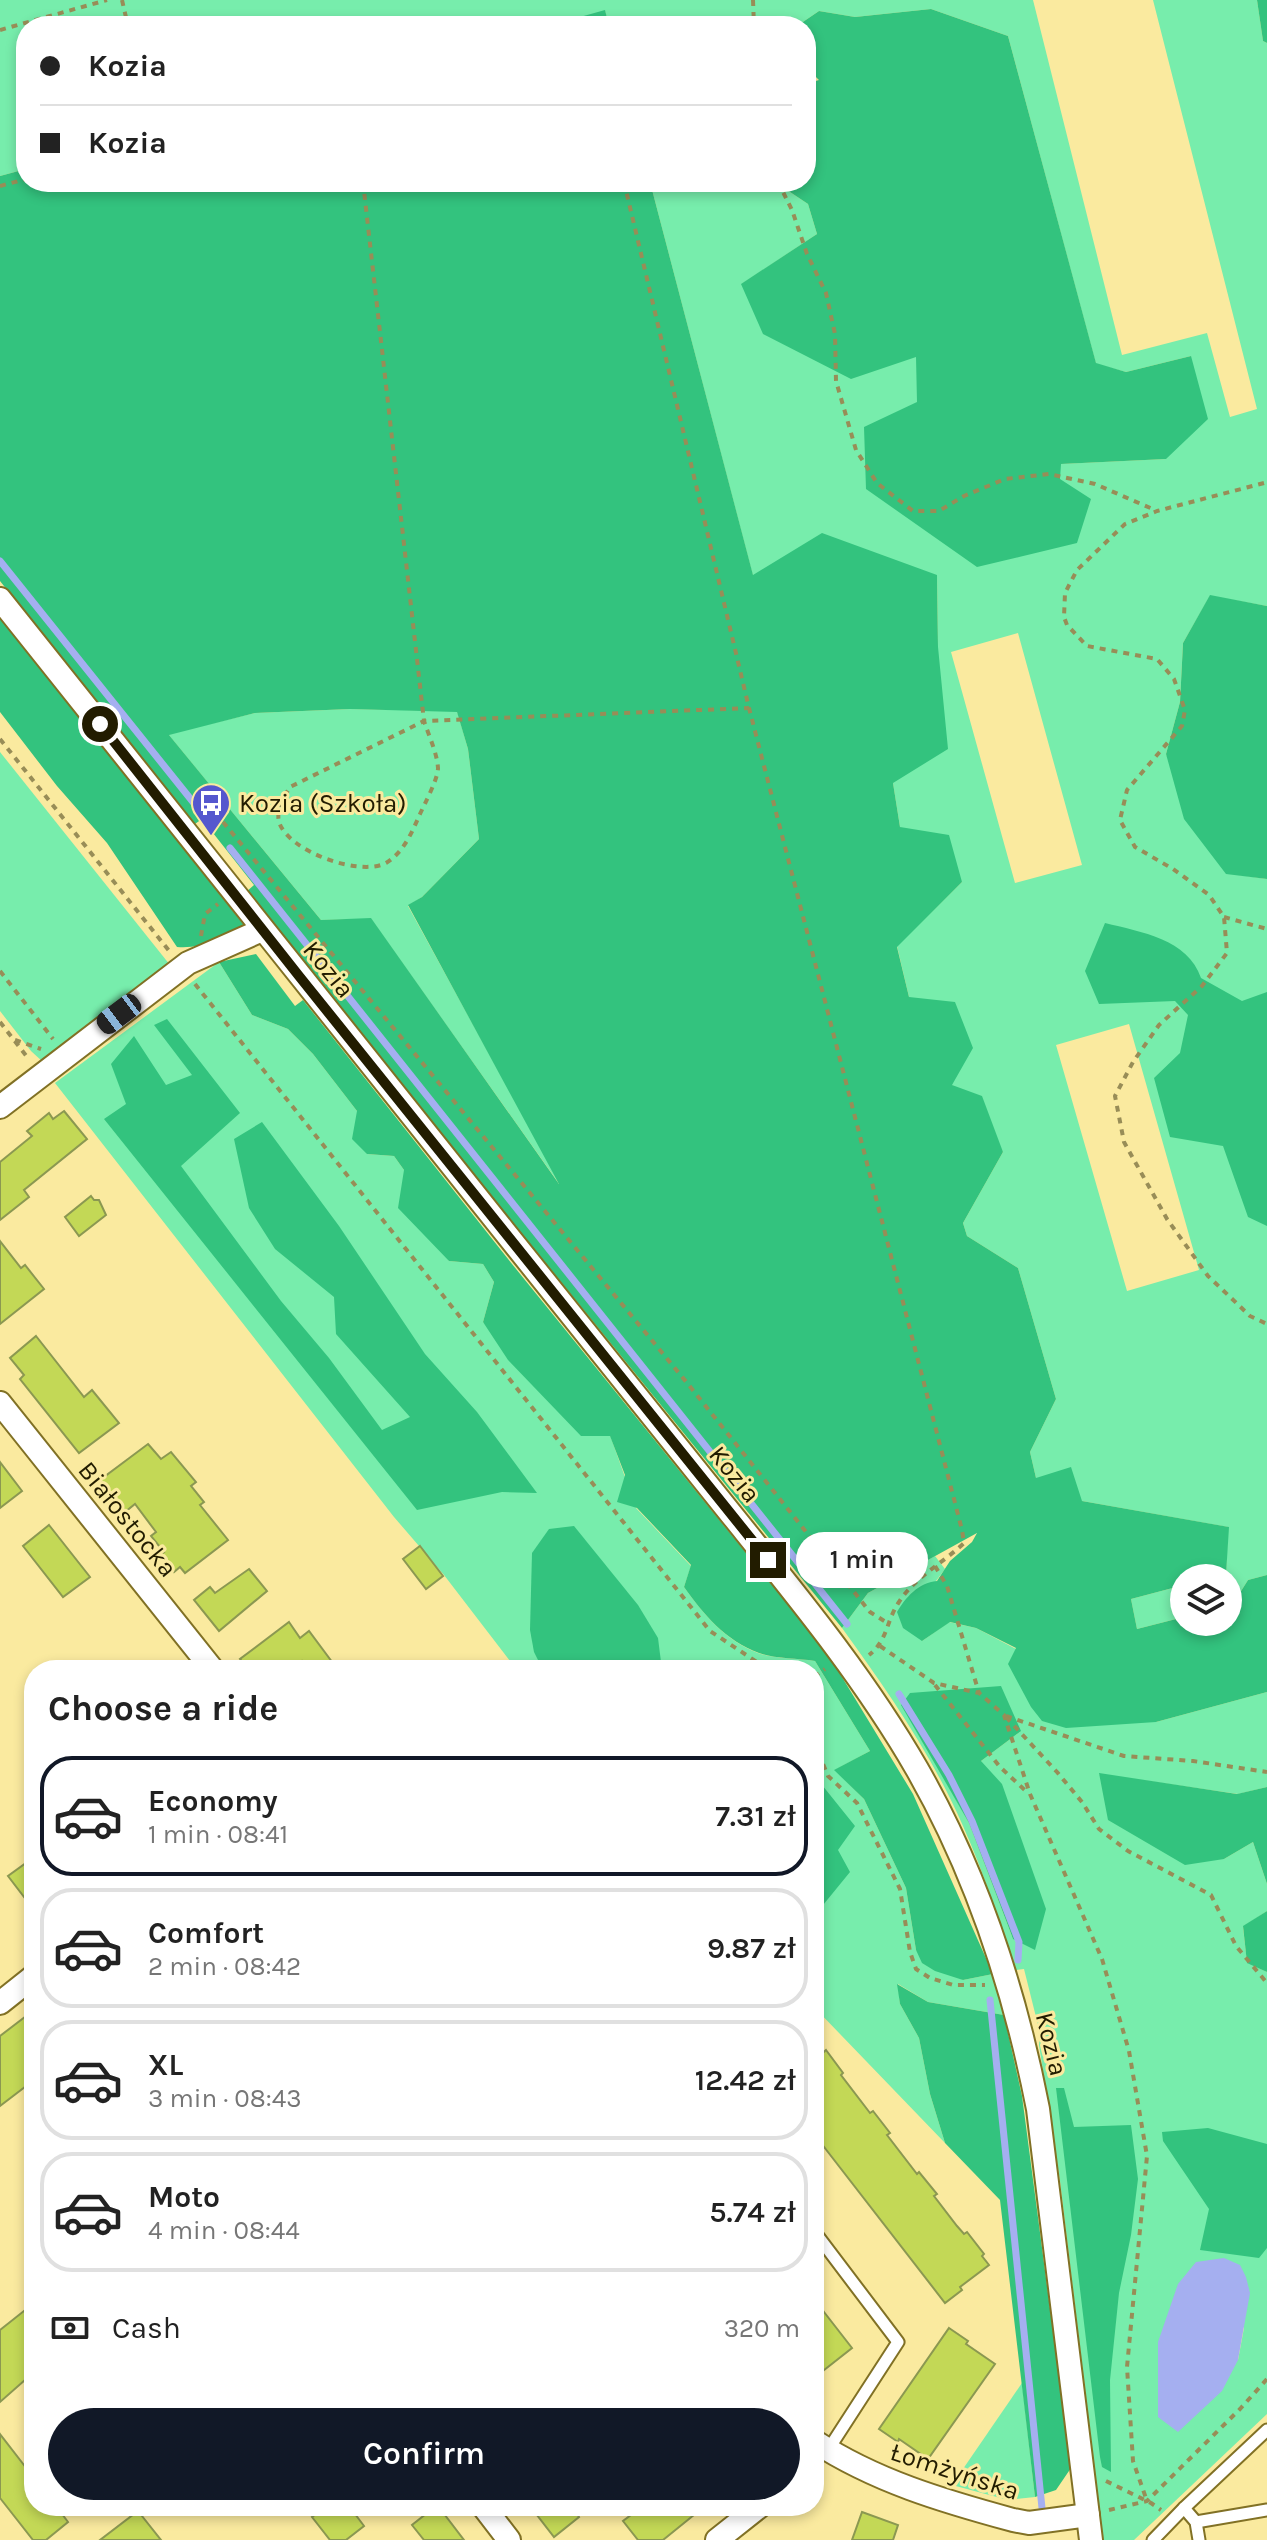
<!DOCTYPE html>
<html lang="en">
<head>
<meta charset="utf-8">
<style>
	:root { --surface:#fff; --page:#f6f6f6; --text:#222; --muted:#767676; --line:#e0e0e0; --accent:#111827 }
	body { margin:0; font-family:Karla,sans-serif; background:var(--page); color:var(--text); height:100vh; display:flex; flex-direction:column; font-size:30px; white-space:nowrap }
	* { box-sizing:border-box; margin:0 }
	p { font-size:26px; color:var(--muted) }
	.icon { flex:none; width:44px; height:44px; fill:none; stroke:currentColor; stroke-width:2; stroke-linecap:round; stroke-linejoin:round }
	.map { position:relative; flex:1; overflow:hidden }
	.panel { position:absolute; left:24px; top:1660px; width:800px; height:856px; display:flex; flex-direction:column; background:var(--surface); border-radius:32px; box-shadow:0 4px 12px #0003 }
	.panel>* { flex:none }
	.hud { position:absolute; left:16px; top:16px; width:800px; height:176px; border-radius:32px; box-shadow:0 4px 12px #0003; display:grid; align-content:center; height:176px; padding:0 24px; background:var(--surface) }
	.controls { position:absolute; left:1170px; top:1564px; display:grid; gap:16px }
	.controls a { display:grid; place-items:center; width:72px; height:72px; border-radius:50%; background:var(--surface); box-shadow:0 4px 12px #0003; font-size:40px }
	.end { position:absolute; width:36px; height:36px; margin:-18px; border:10px solid #221c00; background:#fff; box-shadow:0 0 0 4px #fff }
	.from { border-radius:50% }
	.bubble { position:absolute; height:56px; border-radius:28px; background:var(--surface); box-shadow:0 4px 12px #0003; font-size:26px; font-weight:600; line-height:56px; text-align:center }
	.car { position:absolute; width:24px; height:48px; margin:-24px -12px; border-radius:10px; box-shadow:0 0 6px 2px #0007; background:linear-gradient(#222 24%,#8ab4d8 0 40%,#222 0 76%,#8ab4d8 0 86%,#222 0) }
	.hud b { display:flex; align-items:center; gap:28px; height:76px; font-size:30px }
	.hud b+b { border-top:2px solid var(--line) }
	.hud i { width:20px; height:20px; background:var(--text) }
	ul { padding:0; list-style:none }
	li { display:flex; align-items:center; gap:24px; height:120px; margin:0 16px 12px; padding:0 8px; border:4px solid var(--line); border-radius:32px }
	li div { flex:1 }
	li b { display:block; font-size:30px }
	li em { font-style:normal; font-weight:600 }
	li.selected { border-color:var(--accent) }
	li>.icon { width:72px; height:72px; stroke-width:1.5 }
	h2 { padding:0 24px; font-size:36px; line-height:96px }
	.pay { display:flex; align-items:center; gap:20px; height:88px; padding:0 24px; font-size:30px }
	.pay p { margin-inline-start:auto }
	.action { display:flex; gap:16px; margin-top:auto; padding:16px 24px }
	.action a { flex:1; height:92px; border-radius:48px; background:var(--accent); color:#fff; font-size:32px; font-weight:600; line-height:92px; text-align:center }
	.map>svg:first-child { display:block }
</style>
</head>
<body>
<div class="map">
<svg width="1267" height="2540" viewBox="0 0 1267 2540">
	<rect width="100%" height="100%" fill="#faea9f"/>
	<g fill="#77edac" fill-rule="evenodd">
		<path d="M 0,0 L 1033,0 L 1122,355 L 1207,333 L 1230,417 L 1257,409 L 1153,0 L 1257,0 L 1263,41 L 1267,43 L 1267,606 L 1210,596 L 1183,643 L 1180,702 L 1166,754 L 1226,873 L 1267,879 L 1267,1575 L 1248,1580 L 1233,1604 L 1228,1606 L 1228,1578 L 1213,1578 L 1226,1574 L 1228,1527 L 1082,1501 L 1036,1478 L 1030,1452 L 1056,1399 L 1018,1268 L 967,1236 L 963,1223 L 1003,1152 L 952,1085 L 909,997 L 897,946 L 962,882 L 900,827 L 893,783 L 938,647 L 937,576 L 753,576 L 650,182 L 775,182 L 808,204 L 817,234 L 742,284 L 917,356 L 917,402 L 1060,479 L 1060,464 L 1166,459 L 1191,356 L 1126,372 L 1096,364 L 1008,36 L 931,9 L 855,17 L 819,11 L 797,26 L 609,26 L 605,11 L 548,26 L 26,26 L 26,169 L 0,176 ZM 1018,633 L 1082,865 L 1015,883 L 951,652 ZM 1129,1024 L 1199,1270 L 1127,1291 L 1056,1045 Z"/>
		<path d="M 350,709 L 457,711 L 468,749 L 479,839 L 422,897 L 408,906 L 565,1192 L 371,919 L 321,920 L 168,734 L 255,713 Z"/>
		<path d="M 0,752 L 170,965 L 43,1062 L 31,1051 L 0,1011 Z"/>
		<path d="M 219,962 L 252,1015 L 288,1029 L 313,1054 L 357,1111 L 367,1154 L 394,1156 L 404,1170 L 449,1261 L 483,1264 L 494,1282 L 483,1322 L 610,1435 L 636,1508 L 691,1566 L 684,1587 C 703,1614 726,1641 758,1653 C 775,1659 797,1658 815,1661 L 870,1751 L 835,1770 L 864,1799 L 906,1888 L 916,1950 L 963,1980 L 993,1974 L 1004,2015 L 928,2002 L 898,1984 L 900,2004 L 919,2038 L 930,2094 L 945,2143 L 814,2007 L 814,1670 L 517,1670 L 444,1575 L 394,1517 L 55,1083 Z"/>
		<path d="M 935,1556 L 945,1569 L 936,1581 L 922,1641 L 949,1622 L 976,1628 L 1156,1722 L 1267,1692 L 1267,1787 L 1238,1794 L 1099,1774 L 1224,1859 L 1253,1842 L 1267,1884 L 1267,1911 L 1243,1927 L 1247,1962 L 1267,1972 L 1267,2414 L 1134,2540 L 1103,2540 L 1060,2181 L 1039,2045 L 1040,2033 L 1024,1969 L 1016,1970 C 999,1922 984,1873 963,1826 C 932,1755 887,1690 842,1628 L 868,1593 ZM 1021,1731 L 981,1761 L 1013,1939 L 969,1823 L 944,1776 ZM 1224,2258 L 1244,2328 L 1238,2360 Z"/>
		<path d="M 1184,1585 L 1184,1617 L 1137,1629 L 1131,1599 Z"/>
		<path d="M 1022,2383 L 1035,2497 L 1008,2500 L 952,2485 Z"/>
	</g>
	<g fill="#33c37e" fill-rule="evenodd">
		<path d="M 1257,0 L 1267,0 L 1267,43 L 1263,41 Z"/>
		<path d="M 931,9 L 1008,36 L 1096,363 L 1126,372 L 1191,356 L 1208,419 L 1166,459 L 1061,464 L 1060,479 L 1091,499 L 1077,543 L 977,567 L 866,489 L 864,427 L 917,402 L 916,357 L 851,379 L 763,334 L 741,284 L 817,234 L 808,204 L 775,182 L 806,182 L 806,84 L 819,80 L 806,67 L 806,26 L 797,26 L 819,11 L 855,17 Z"/>
		<path d="M 605,10 L 609,26 L 548,26 Z"/>
		<path d="M 26,169 L 26,182 L 650,182 L 753,575 L 822,533 L 937,575 L 938,647 L 948,749 L 893,783 L 900,827 L 949,835 L 962,882 L 897,947 L 909,997 L 955,1002 L 973,1048 L 952,1085 L 982,1096 L 1003,1152 L 963,1223 L 967,1236 L 1018,1268 L 1056,1399 L 1030,1452 L 1036,1478 L 1071,1467 L 1082,1501 L 1229,1527 L 1226,1575 L 1213,1578 L 1184,1578 L 1184,1585 L 1131,1599 L 1137,1629 L 1184,1617 L 1184,1622 L 1228,1622 L 1228,1606 L 1233,1604 L 1248,1580 L 1267,1575 L 1267,1692 L 1156,1722 L 1066,1728 L 1042,1721 L 1031,1707 L 1008,1664 L 1016,1648 L 976,1628 L 950,1622 L 922,1641 L 903,1628 L 897,1612 C 906,1597 918,1583 937,1581 L 950,1561 L 972,1542 L 977,1533 L 868,1593 L 842,1628 L 245,893 L 254,885 L 202,819 L 192,826 L 133,748 L 0,581 L 0,176 ZM 350,709 L 457,712 L 468,749 L 479,839 L 422,897 L 408,905 L 559,1184 L 371,918 L 321,920 L 169,735 L 255,713 Z"/>
		<path d="M 1210,595 L 1267,606 L 1267,879 L 1226,874 L 1184,819 L 1166,754 L 1180,702 L 1183,643 Z"/>
		<path d="M 0,618 L 244,925 C 222,938 203,949 177,947 L 107,843 L 57,786 L 0,712 Z"/>
		<path d="M 1105,923 C 1141,932 1188,939 1201,978 L 1242,1001 L 1267,992 L 1267,1226 L 1248,1217 L 1223,1146 L 1170,1137 L 1154,1078 L 1180,1053 L 1188,1015 L 1175,1001 L 1099,1004 L 1085,971 Z"/>
		<path d="M 256,954 L 295,1006 L 303,1000 L 512,1264 L 828,1654 L 913,1794 L 993,1974 L 963,1980 L 935,1971 L 922,1963 L 916,1950 L 906,1888 L 864,1799 L 834,1770 L 870,1751 L 815,1661 C 797,1658 775,1659 759,1653 C 726,1641 703,1614 684,1587 L 691,1565 L 637,1508 L 617,1502 L 625,1475 L 610,1436 L 581,1436 L 508,1360 L 483,1322 L 494,1282 L 483,1264 L 449,1261 L 398,1208 L 404,1170 L 394,1156 L 367,1154 L 352,1139 L 357,1111 L 313,1054 L 288,1029 L 252,1015 L 219,962 Z"/>
		<path d="M 167,1019 L 240,1113 L 181,1166 L 281,1301 L 329,1358 L 382,1430 L 410,1417 L 336,1334 L 334,1297 L 275,1249 L 249,1208 L 234,1139 L 262,1122 L 339,1226 L 425,1354 L 477,1412 L 537,1493 L 502,1492 L 417,1510 L 104,1119 L 126,1104 L 111,1064 L 134,1036 L 166,1085 L 192,1075 L 154,1025 Z"/>
		<path d="M 574,1526 L 638,1605 L 658,1638 L 662,1670 L 543,1670 L 534,1652 L 530,1630 L 532,1553 L 549,1529 Z"/>
		<path d="M 1001,1686 L 1021,1731 L 981,1761 L 1002,1784 L 1046,1909 L 1035,1950 L 1013,1939 L 969,1823 L 901,1705 L 910,1693 Z"/>
		<path d="M 1099,1773 L 1237,1794 L 1267,1787 L 1267,1884 L 1253,1842 L 1224,1859 L 1185,1865 L 1108,1820 Z"/>
		<path d="M 814,1775 L 855,1826 L 838,1850 L 850,1872 L 819,1910 L 814,1907 Z"/>
		<path d="M 1267,1911 L 1267,1972 L 1247,1963 L 1243,1926 Z"/>
		<path d="M 897,1984 L 928,2002 L 1004,2015 L 1022,2096 L 1071,2468 L 1056,2490 L 1035,2497 L 1000,2200 L 945,2143 L 930,2094 L 919,2038 L 900,2004 Z"/>
		<path d="M 1056,2088 L 1064,2088 L 1074,2127 L 1131,2125 L 1138,2179 L 1131,2235 L 1119,2293 L 1110,2380 L 1111,2472 L 1102,2467 L 1100,2457 Z"/>
		<path d="M 1208,2128 L 1267,2144 L 1267,2248 L 1259,2258 L 1200,2250 L 1209,2209 L 1163,2141 L 1162,2132 Z"/>
	</g>
	<path fill="#a5aff0" d="M 1224,2258 L 1240,2265 L 1246,2277 L 1250,2293 L 1238,2360 L 1222,2391 L 1178,2432 L 1158,2417 L 1158,2342 L 1178,2284 L 1196,2262 Z"/>
	<g fill="none" stroke-linecap="round" stroke-linejoin="round">
		<g stroke="#a5aff0" stroke-width="7">
			<path d="M 0,561 L 205,817"/>
			<path d="M 230,848 L 847,1624"/>
			<path d="M 899,1694 L 949,1775 L 972,1821 L 1019,1942 L 1018,1960"/>
			<path d="M 990,2000 L 1042,2508"/>
		</g>
	</g>
	<g fill="#c3d856" stroke="#8b9851" stroke-width="2">
		<path d="M 64,1111 L 87,1139 L 24,1190 L 29,1197 L 0,1220 L 0,1162 L 32,1136 L 27,1131 L 49,1113 L 53,1119 Z"/>
		<path d="M 91,1196 L 94,1200 L 99,1200 L 106,1215 L 79,1236 L 65,1217 Z"/>
		<path d="M 0,1241 L 21,1268 L 25,1265 L 44,1289 L 0,1324 Z"/>
		<path d="M 36,1336 L 84,1397 L 92,1390 L 119,1423 L 79,1453 L 20,1379 L 24,1375 L 10,1358 Z"/>
		<path d="M 148,1444 L 161,1459 L 171,1452 L 196,1482 L 191,1486 L 204,1502 L 200,1505 L 228,1540 L 185,1573 L 180,1567 L 174,1572 L 160,1555 L 164,1552 L 151,1536 L 156,1532 L 135,1504 L 125,1512 L 100,1480 Z"/>
		<path d="M 0,1462 L 22,1491 L 0,1508 Z"/>
		<path d="M 49,1525 L 90,1577 L 63,1597 L 23,1546 Z"/>
		<path d="M 420,1546 L 443,1576 L 426,1589 L 403,1559 Z"/>
		<path d="M 249,1569 L 267,1591 L 219,1631 L 194,1600 L 210,1587 L 215,1593 Z"/>
		<path d="M 289,1622 L 300,1638 L 309,1631 L 338,1670 L 309,1670 L 302,1661 L 291,1670 L 249,1670 L 240,1659 Z"/>
		<path d="M 26,1863 L 34,1874 L 34,1910 L 8,1876 Z"/>
		<path d="M 34,2010 L 34,2080 L 0,2106 L 0,2036 Z"/>
		<path d="M 826,2050 L 843,2073 L 841,2075 L 870,2113 L 873,2111 L 890,2133 L 887,2135 L 917,2174 L 919,2172 L 937,2194 L 934,2196 L 957,2226 L 964,2234 L 967,2232 L 984,2254 L 982,2256 L 989,2265 L 960,2287 L 962,2290 L 945,2303 L 814,2134 L 814,2061 Z"/>
		<path d="M 34,2303 L 34,2372 L 0,2402 L 0,2330 Z"/>
		<path d="M 824,2312 L 852,2348 L 814,2378 L 814,2320 Z"/>
		<path d="M 949,2328 L 968,2341 L 966,2344 L 995,2364 L 928,2459 L 899,2439 L 898,2442 L 879,2429 Z"/>
		<path d="M 0,2434 L 34,2478 L 34,2506 L 56,2506 L 68,2522 L 46,2540 L 33,2540 L 0,2498 Z"/>
		<path d="M 327,2506 L 349,2506 L 364,2526 L 346,2540 L 330,2540 L 312,2517 Z"/>
		<path d="M 436,2506 L 438,2506 L 464,2540 L 424,2540 L 412,2525 Z"/>
		<path d="M 530,2506 L 571,2506 L 579,2517 L 554,2537 Z"/>
		<path d="M 643,2506 L 705,2506 L 663,2540 L 638,2540 L 623,2521 Z"/>
		<path d="M 138,2511 L 161,2540 L 100,2540 Z"/>
		<path d="M 862,2512 L 898,2525 L 893,2540 L 852,2540 Z"/>
	</g>
	<g fill="none" stroke-linecap="round" stroke-linejoin="round">
		<g stroke="#817125" stroke-width="15">
			<g id="lane">
				<path d="M 814,2231 L 898,2342 L 828,2450"/>
				<path d="M 1184,2508 L 1196,2522 L 1199,2540"/>
				<path d="M 1196,2522 L 1267,2510"/>
				<path d="M 1153,2540 L 1184,2508 L 1267,2430"/>
			</g>
		</g>
		<g stroke="#817125" stroke-width="26">
			<g id="street">
				<path d="M 0,599 C 169,809 335,1021 504,1231 C 580,1325 655,1420 731,1514 C 797,1596 864,1677 917,1769 C 977,1874 1015,1991 1038,2109 L 1091,2540"/>
				<path d="M 0,1107 L 188,963 L 262,930"/>
				<path d="M 0,1403 L 213,1670"/>
				<path d="M 0,2003 L 34,1976"/>
				<path d="M 814,2441 C 875,2481 943,2501 1013,2520 L 1029,2523 L 1088,2515"/>
				<path d="M 483,2506 L 509,2540"/>
				<path d="M 717,2540 L 760,2506"/>
			</g>
		</g>
		<g stroke="#988d57" stroke-width="4" stroke-dasharray="6 6" stroke-linecap="butt">
			<path d="M 122,0 L 128,26"/>
			<path d="M 753,0 L 754,26"/>
			<path d="M 584,26 L 587,26"/>
			<path d="M 0,30 L 107,0"/>
			<path d="M 363,182 L 424,721 C 429,736 437,753 438,768 C 438,779 425,803 420,814 C 412,832 404,852 386,863 C 359,877 288,851 279,822 C 276,810 284,797 290,787 L 424,721 L 749,708"/>
			<path d="M 624,182 L 749,708 L 962,1530 L 964,1543 C 943,1563 915,1577 899,1602 C 886,1621 888,1640 869,1655"/>
			<path d="M 778,182 L 792,210 L 807,254 L 826,293 L 835,334 L 836,381 L 856,450 L 877,483 L 913,511 L 939,511 L 964,496 L 1005,479 L 1049,474 L 1095,484 L 1155,510"/>
			<path d="M 0,186 L 26,179"/>
			<path d="M 1264,483 L 1157,511 L 1125,524 L 1077,570 L 1065,593 L 1064,617 L 1067,625 L 1087,646 L 1157,659 L 1174,679 L 1185,710 L 1182,726 L 1127,790 L 1120,820 L 1135,847 L 1173,869 L 1209,895 L 1224,917 L 1227,953 L 1202,986 L 1159,1025 L 1133,1062 L 1115,1096 L 1124,1142 L 1167,1219 L 1208,1276 L 1250,1316 L 1267,1324"/>
			<path d="M 0,739 L 170,952"/>
			<path d="M 223,822 L 688,1384 L 870,1612 L 889,1624"/>
			<path d="M 1224,917 L 1267,929"/>
			<path d="M 201,936 L 205,914 L 218,904"/>
			<path d="M 0,971 L 53,1039"/>
			<path d="M 195,984 L 710,1631 L 769,1670"/>
			<path d="M 0,1022 L 28,1058"/>
			<path d="M 15,1040 L 41,1049"/>
			<path d="M 935,1566 L 947,1586 L 979,1693"/>
			<path d="M 880,1646 L 934,1683 L 979,1693 L 1004,1715 L 1030,1794 L 1102,1959 L 1129,2051 L 1147,2156 L 1127,2367 L 1133,2461 L 1147,2501"/>
			<path d="M 814,1677 L 825,1669"/>
			<path d="M 935,1685 L 1000,1767 L 1028,1793"/>
			<path d="M 1006,1716 L 1124,1756 L 1193,1761 L 1267,1772"/>
			<path d="M 1006,1717 L 1057,1772 L 1082,1802 L 1099,1829 L 1128,1851 L 1211,1895 L 1236,1946 L 1267,1983"/>
			<path d="M 814,1742 L 828,1776 L 857,1803 L 900,1889 L 910,1952 L 916,1969 L 930,1978 L 953,1985 L 985,1985"/>
			<path d="M 1106,2481 L 1151,2503 L 1161,2510"/>
			<path d="M 1109,2510 L 1147,2501 L 1240,2409 L 1267,2379"/>
		</g>
		<use href="#lane" stroke="#fff" stroke-width="11"/>
		<use href="#street" stroke="#fff" stroke-width="22"/>
	</g>
	<g fill="none" stroke-linecap="round" stroke-linejoin="round">
		<path stroke="#221c00" stroke-width="10" d="M 100,724 L 299,976 L 768,1560"/>
	</g>
	<defs>
		<g id="bus-pin" transform="scale(2)"><path d="M0 17L-7.5 6A9.5 9.5 0 1 1 7.5 6Z" fill="#5557ce" stroke="#faea9f"/><path d="M-5-6H5V4H4V6H2V4H-2V6H-4V4H-5ZM-3.5-4V0h7V-4ZM-3.5 1.2v1.5H-2V1.2ZM2 1.2v1.5H3.5V1.2Z" fill="#fff"/></g>
	</defs>
	<g fill-rule="evenodd">
		<use href="#bus-pin" x="211" y="803"/>
	</g>
	<g text-anchor="middle" stroke-width="6" stroke-linejoin="round" paint-order="stroke">
		<g font-size="26" fill="#221c00" stroke="#faea9f" text-anchor="start">
			<text x="239" y="812">Kozia (Szkoła)</text>
		</g>
		<g font-size="26" fill="#221c00" stroke="#faea9f">
			<text transform="translate(329 969) rotate(51)" y="9">Kozia</text>
			<text transform="translate(735 1474) rotate(51)" y="9">Kozia</text>
			<text transform="translate(128 1519) rotate(51)" y="9">Białostocka</text>
			<text transform="translate(1052 2044) rotate(76)" y="9">Kozia</text>
			<text transform="translate(955 2471) rotate(18)" y="9">Łomżyńska</text>
		</g>
	</g>
</svg>
<div class="controls">
<a><svg class="icon" aria-label="layers" viewBox="0 0 24 24"><path d="M12 4l9 5-9 5-9-5zM3 14l9 5 9-5"/></svg></a>
</div>
<i class="end from" style="left:100px;top:724px"></i>
<i class="end" style="left:768px;top:1560px"></i>
<div class="bubble" style="left:796px;top:1532px;width:132px">1 min</div>
<i class="car" style="left:119px;top:1014px;rotate:233deg"></i>
<div class="hud">
<b><i class="from"></i>Kozia</b>
<b><i></i>Kozia</b>
</div>
<section class="panel">
<h2>Choose a ride</h2>
<ul>
<li class="selected"><svg class="icon" aria-label="car" viewBox="0 0 24 24"><path d="M5 17H2v-5l4-1 3-4h7l3 4 3 1v5h-3M9 17h6M6 11h13"/><circle cx="7" cy="17" r="2"/><circle cx="17" cy="17" r="2"/></svg><div><b>Economy</b><p>1 min · 08:41</p></div><em>7.31 zł</em></li>
<li><svg class="icon" aria-label="car" viewBox="0 0 24 24"><path d="M5 17H2v-5l4-1 3-4h7l3 4 3 1v5h-3M9 17h6M6 11h13"/><circle cx="7" cy="17" r="2"/><circle cx="17" cy="17" r="2"/></svg><div><b>Comfort</b><p>2 min · 08:42</p></div><em>9.87 zł</em></li>
<li><svg class="icon" aria-label="car" viewBox="0 0 24 24"><path d="M5 17H2v-5l4-1 3-4h7l3 4 3 1v5h-3M9 17h6M6 11h13"/><circle cx="7" cy="17" r="2"/><circle cx="17" cy="17" r="2"/></svg><div><b>XL</b><p>3 min · 08:43</p></div><em>12.42 zł</em></li>
<li><svg class="icon" aria-label="car" viewBox="0 0 24 24"><path d="M5 17H2v-5l4-1 3-4h7l3 4 3 1v5h-3M9 17h6M6 11h13"/><circle cx="7" cy="17" r="2"/><circle cx="17" cy="17" r="2"/></svg><div><b>Moto</b><p>4 min · 08:44</p></div><em>5.74 zł</em></li>
</ul>
<div class="pay"><svg class="icon" aria-label="cash" viewBox="0 0 24 24"><path d="M3 7h18v10H3z"/><circle cx="12" cy="12" r="2"/></svg>Cash<p>320 m</p></div>
<div class="action"><a>Confirm</a></div>
</section>
</div>
</body>
</html>
